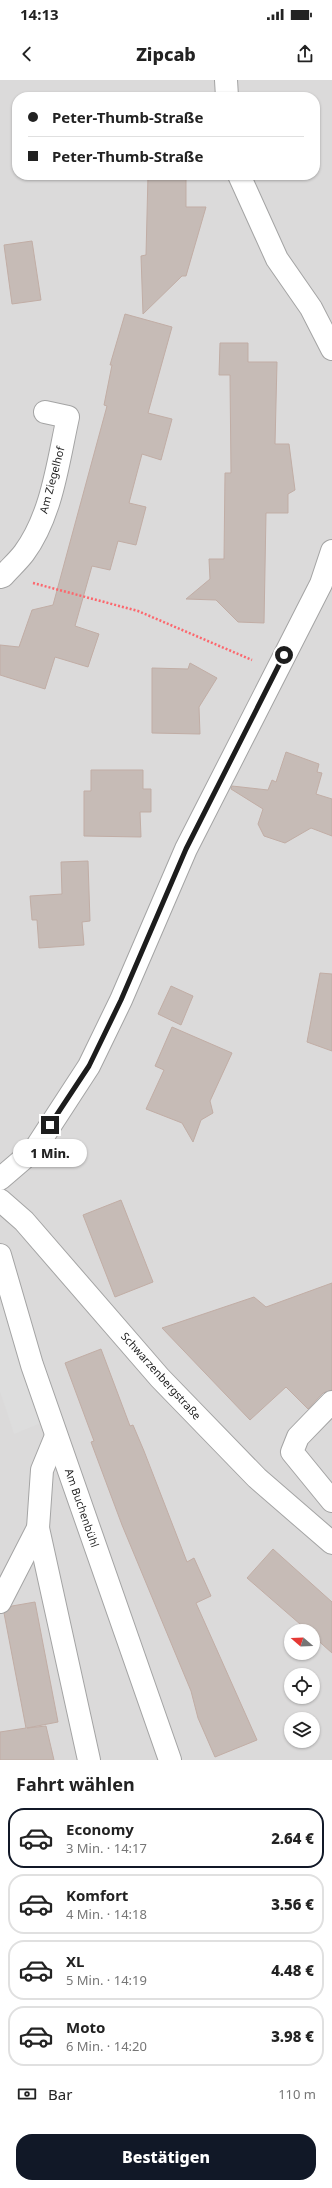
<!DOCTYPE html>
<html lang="de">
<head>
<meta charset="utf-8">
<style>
	:root { --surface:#fff; --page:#f6f6f6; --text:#222; --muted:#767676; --line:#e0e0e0; --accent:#111827 }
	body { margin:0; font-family:"Noto Sans",sans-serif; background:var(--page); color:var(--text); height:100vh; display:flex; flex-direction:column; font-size:15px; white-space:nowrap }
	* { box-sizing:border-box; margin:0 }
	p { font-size:13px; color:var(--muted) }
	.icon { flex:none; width:22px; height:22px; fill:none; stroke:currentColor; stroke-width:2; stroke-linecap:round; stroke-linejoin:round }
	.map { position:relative; height:1680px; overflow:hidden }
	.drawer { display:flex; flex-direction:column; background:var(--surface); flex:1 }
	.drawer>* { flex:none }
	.guide { position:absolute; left:12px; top:12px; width:308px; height:88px; border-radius:16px; box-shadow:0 1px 3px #0004; display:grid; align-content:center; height:88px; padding:0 16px; background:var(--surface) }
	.needle { width:26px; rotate:289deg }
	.fabs { position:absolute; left:284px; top:1544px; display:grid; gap:8px }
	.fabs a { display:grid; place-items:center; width:36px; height:36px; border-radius:50%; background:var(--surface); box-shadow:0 1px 3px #0004; font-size:20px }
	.end { position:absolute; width:18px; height:18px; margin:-9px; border:5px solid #1d1d1d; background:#fff; box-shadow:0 0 0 2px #fff }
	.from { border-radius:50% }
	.bubble { position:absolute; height:28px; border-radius:14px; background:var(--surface); box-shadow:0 1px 3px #0004; font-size:13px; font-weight:800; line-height:28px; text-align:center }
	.guide b { display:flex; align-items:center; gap:14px; height:38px; font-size:15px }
	.guide b+b { border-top:1px solid var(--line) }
	.guide i { width:10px; height:10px; background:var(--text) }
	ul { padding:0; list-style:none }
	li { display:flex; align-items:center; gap:12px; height:60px; margin:0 8px 6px; padding:0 8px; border:2px solid var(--line); border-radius:16px }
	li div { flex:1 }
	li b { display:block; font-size:15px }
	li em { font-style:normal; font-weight:800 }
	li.on { border-color:var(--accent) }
	li>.icon { width:36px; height:36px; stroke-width:1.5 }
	h2 { padding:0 16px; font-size:18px; line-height:48px }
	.pay { display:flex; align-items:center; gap:10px; height:44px; padding:0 16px; font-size:15px }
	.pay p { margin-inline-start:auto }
	.primary-button { display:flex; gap:8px; margin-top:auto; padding:8px 16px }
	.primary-button a { flex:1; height:46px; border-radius:16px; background:var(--accent); color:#fff; font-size:16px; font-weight:800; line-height:46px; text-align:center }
	.status { display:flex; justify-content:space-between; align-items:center; height:28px; padding:0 20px; background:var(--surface); direction:ltr }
	.status svg { height:11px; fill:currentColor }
	header { display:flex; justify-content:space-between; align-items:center; height:52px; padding:0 16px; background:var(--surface); font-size:18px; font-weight:800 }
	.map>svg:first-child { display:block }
</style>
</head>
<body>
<div class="status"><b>14:13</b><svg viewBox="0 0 49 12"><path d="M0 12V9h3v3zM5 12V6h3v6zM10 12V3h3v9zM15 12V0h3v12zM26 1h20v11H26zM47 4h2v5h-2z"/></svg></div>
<header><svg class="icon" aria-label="back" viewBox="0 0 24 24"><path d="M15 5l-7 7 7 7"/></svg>Zipcab<svg class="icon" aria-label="share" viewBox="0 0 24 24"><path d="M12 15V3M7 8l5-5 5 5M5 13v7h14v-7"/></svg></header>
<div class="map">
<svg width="332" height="1680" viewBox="0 0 332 1680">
	<rect width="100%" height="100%" fill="#efe9e3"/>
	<path fill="#dbdada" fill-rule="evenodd" d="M 0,0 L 332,0 L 332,1680 L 0,1680 ZM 17,17 L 315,17 L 315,95 L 17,95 ZM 291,1551 L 313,1551 L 313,1573 L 291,1573 ZM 291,1595 L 313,1595 L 313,1617 L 291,1617 ZM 291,1639 L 313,1639 L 313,1661 L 291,1661 Z"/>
	<path fill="#ddd" d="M 12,1220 L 51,1339 L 14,1354 L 0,1311 L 0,1225 Z"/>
	<g fill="#c6bbb6" stroke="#c1ada5">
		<path d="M 148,95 L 186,95 L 186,127 L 206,127 L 186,196 L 182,196 L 143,234 L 141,176 L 146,175 Z"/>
		<path d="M 32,161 L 41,220 L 12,224 L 4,165 Z"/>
		<path d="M 125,234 L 172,247 L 148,333 L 172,339 L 161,380 L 142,374 L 129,423 L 146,427 L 136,465 L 118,461 L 110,490 L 92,486 L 75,546 L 99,554 L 88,587 L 55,577 L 45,609 L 0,595 L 0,565 L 19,567 L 32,530 L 53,525 L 107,326 L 104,325 L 112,285 L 110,285 Z"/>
		<path d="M 220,263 L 248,263 L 248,282 L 277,282 L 275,364 L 289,364 L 295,410 L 288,414 L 288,433 L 266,433 L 264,543 L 238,542 L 216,520 L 186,519 L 210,499 L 209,479 L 224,479 L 225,393 L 231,393 L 230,295 L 219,295 Z"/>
		<path d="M 190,583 L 217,598 L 199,627 L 200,654 L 152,653 L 152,588 L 188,589 Z"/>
		<path d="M 286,672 L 319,684 L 317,692 L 322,693 L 316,714 L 332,719 L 332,756 L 311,748 L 285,763 L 264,756 L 258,744 L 263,729 L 231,709 L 232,706 L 268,710 L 272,700 L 276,702 Z"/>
		<path d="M 91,690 L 143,690 L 143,709 L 151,709 L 151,732 L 140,732 L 141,757 L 84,756 L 84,711 L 91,711 Z"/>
		<path d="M 88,781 L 90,841 L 82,842 L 84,865 L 39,868 L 37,840 L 32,840 L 30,816 L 62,814 L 61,782 Z"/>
		<path d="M 320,893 L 332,894 L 332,971 L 307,962 Z"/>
		<path d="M 171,906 L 193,916 L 181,945 L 158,934 Z"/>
		<path d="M 172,947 L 232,973 L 210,1021 L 213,1033 L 201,1040 L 193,1062 L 182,1043 L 146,1029 L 164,990 L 155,986 Z"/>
		<path d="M 121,1120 L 153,1202 L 115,1217 L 83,1135 Z"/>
		<path d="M 332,1203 L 332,1310 L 323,1313 L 308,1329 L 286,1307 L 250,1340 L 162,1248 L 254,1217 L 266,1227 Z"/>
		<path d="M 101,1269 L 130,1346 L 133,1345 L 144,1371 L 187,1482 L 194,1478 L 211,1516 L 196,1523 L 257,1660 L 215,1677 L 198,1638 L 191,1611 L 122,1445 L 91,1362 L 94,1361 L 65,1283 Z"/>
		<path d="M 273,1469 L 332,1522 L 332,1573 L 313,1556 L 313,1551 L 308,1551 L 247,1498 Z"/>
		<path d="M 35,1522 L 58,1642 L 27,1648 L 46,1646 L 54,1680 L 0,1680 L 0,1652 L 26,1648 L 4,1533 L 12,1526 Z"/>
	</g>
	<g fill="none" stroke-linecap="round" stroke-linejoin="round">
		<g stroke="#a4a4a4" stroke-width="24">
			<g id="minor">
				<path d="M 226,0 L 227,17"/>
				<path d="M 239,95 L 277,179 L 311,228 L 332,269"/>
				<path d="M 0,497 L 3,496 C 10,488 18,481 24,473 C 52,435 58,382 68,337 L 45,332"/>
				<path d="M 0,1099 L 35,1069 L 89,986 L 121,920 L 186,769 L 321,504 L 332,471"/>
				<path d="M 0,1120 L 24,1141 L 160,1298 L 257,1398 L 332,1463"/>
				<path d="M 0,1175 L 32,1285 L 170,1680"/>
				<path d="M 332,1322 L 298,1357 L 292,1372 L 332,1421"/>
				<path d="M 38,1448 L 89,1680"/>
				<path d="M 0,1522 L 38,1448 L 42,1390 L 56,1356"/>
			</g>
		</g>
		<path stroke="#fc676d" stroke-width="2.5" stroke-dasharray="2 2" stroke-linecap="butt" d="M 33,503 L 138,531 L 252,580"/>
		<use href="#minor" stroke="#fff" stroke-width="22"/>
	</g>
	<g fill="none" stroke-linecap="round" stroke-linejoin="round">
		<path stroke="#1d1d1d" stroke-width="5" d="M 50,1045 L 89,986 L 121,920 L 186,769 L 284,575"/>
	</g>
	<g text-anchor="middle" stroke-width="3.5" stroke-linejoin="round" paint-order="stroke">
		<g font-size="11" fill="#1d1d1d" stroke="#fff">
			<text transform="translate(52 400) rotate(-75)" y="4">Am Ziegelhof</text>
			<text transform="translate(161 1296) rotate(48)" y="4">Schwarzenbergstraße</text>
			<text transform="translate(82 1428) rotate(71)" y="4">Am Buchenbühl</text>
		</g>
	</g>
</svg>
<div class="fabs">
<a><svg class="needle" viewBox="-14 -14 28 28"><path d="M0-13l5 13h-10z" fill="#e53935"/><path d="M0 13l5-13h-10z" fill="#767676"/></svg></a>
<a><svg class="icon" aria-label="locate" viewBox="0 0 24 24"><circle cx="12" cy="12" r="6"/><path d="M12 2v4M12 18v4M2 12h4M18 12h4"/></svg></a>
<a><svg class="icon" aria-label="layers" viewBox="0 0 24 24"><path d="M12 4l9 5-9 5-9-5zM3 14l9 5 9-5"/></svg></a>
</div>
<i class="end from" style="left:284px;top:575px"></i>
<i class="end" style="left:50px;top:1045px"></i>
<div class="bubble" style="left:13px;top:1059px;width:74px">1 Min.</div>
<div class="guide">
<b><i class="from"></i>Peter-Thumb-Straße</b>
<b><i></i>Peter-Thumb-Straße</b>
</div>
</div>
<section class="drawer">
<h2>Fahrt wählen</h2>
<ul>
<li class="on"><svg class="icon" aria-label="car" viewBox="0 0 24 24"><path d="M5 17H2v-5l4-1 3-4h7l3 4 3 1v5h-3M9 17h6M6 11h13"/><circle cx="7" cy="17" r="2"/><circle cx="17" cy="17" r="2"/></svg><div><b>Economy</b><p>3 Min. · 14:17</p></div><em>2.64 €</em></li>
<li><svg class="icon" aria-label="car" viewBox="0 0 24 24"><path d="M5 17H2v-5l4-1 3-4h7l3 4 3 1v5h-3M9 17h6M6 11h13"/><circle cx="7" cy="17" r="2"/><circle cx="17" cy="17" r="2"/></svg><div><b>Komfort</b><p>4 Min. · 14:18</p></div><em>3.56 €</em></li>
<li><svg class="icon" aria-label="car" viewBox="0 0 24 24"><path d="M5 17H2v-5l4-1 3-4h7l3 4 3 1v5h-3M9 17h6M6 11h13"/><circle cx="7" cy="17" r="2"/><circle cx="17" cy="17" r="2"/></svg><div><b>XL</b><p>5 Min. · 14:19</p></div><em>4.48 €</em></li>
<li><svg class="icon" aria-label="car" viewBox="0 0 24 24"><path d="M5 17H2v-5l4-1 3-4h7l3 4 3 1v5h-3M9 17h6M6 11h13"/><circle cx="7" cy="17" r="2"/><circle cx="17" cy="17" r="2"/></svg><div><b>Moto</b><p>6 Min. · 14:20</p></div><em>3.98 €</em></li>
</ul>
<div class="pay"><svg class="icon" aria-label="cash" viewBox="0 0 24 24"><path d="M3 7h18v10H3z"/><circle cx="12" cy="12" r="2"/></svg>Bar<p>110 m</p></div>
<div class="primary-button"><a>Bestätigen</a></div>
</section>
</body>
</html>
